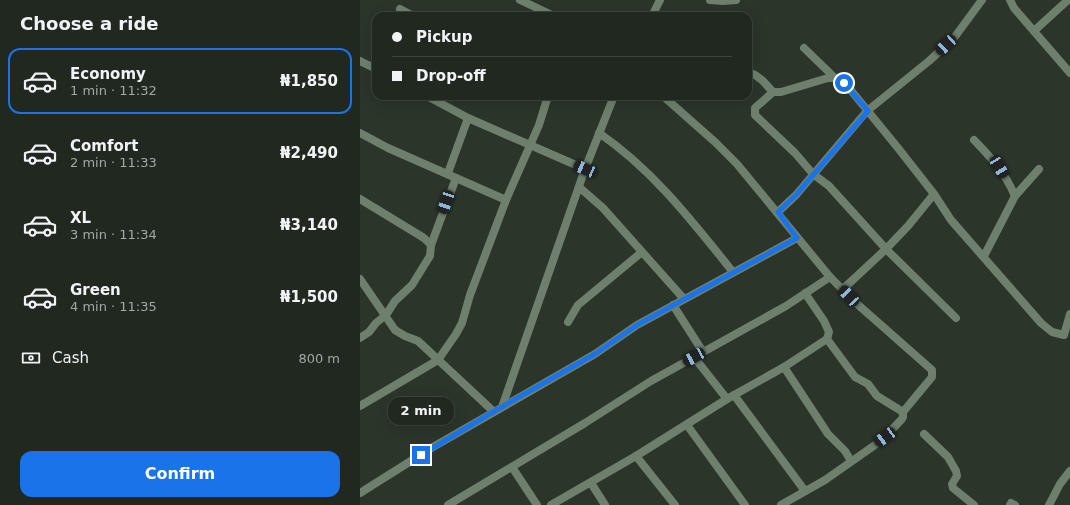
<!DOCTYPE html>
<html lang="en">
<head>
<meta charset="utf-8">
<style>
	:root { --surface:#202820; --page:#283029; --text:#f1f3f6; --muted:#a2a6a5; --line:#3d443e; --accent:#1a73e8 }
	body { margin:0; font-family:"DejaVu Sans",sans-serif; background:var(--page); color:var(--text); height:100vh; display:flex; flex-direction:column; font-size:15px; white-space:nowrap }
	* { box-sizing:border-box; margin:0 }
	p { font-size:13px; color:var(--muted) }
	.icon { flex:none; width:22px; height:22px; fill:none; stroke:currentColor; stroke-width:2; stroke-linecap:round; stroke-linejoin:round }
	.map { position:relative; flex:1; overflow:hidden }
	.sheet { display:flex; flex-direction:column; background:var(--surface); width:360px }
	.sheet>* { flex:none }
	.top-card { position:absolute; left:12px; top:12px; width:380px; height:88px; border-radius:12px; box-shadow:0 4px 16px #0002,0 0 0 1px var(--line); display:grid; align-content:center; height:88px; padding:0 20px; background:var(--surface) }
	.end { position:absolute; width:18px; height:18px; margin:-9px; border:5px solid #1a73e8; background:#fff; box-shadow:0 0 0 2px #fff }
	.from { border-radius:50% }
	.bubble { position:absolute; height:28px; border-radius:12px; background:var(--surface); box-shadow:0 4px 16px #0002,0 0 0 1px var(--line); font-size:13px; font-weight:700; line-height:28px; text-align:center }
	.car { position:absolute; width:12px; height:24px; margin:-12px -6px; border-radius:5px; box-shadow:0 0 3px 1px #0007; background:linear-gradient(#222 24%,#8ab4d8 0 40%,#222 0 76%,#8ab4d8 0 86%,#222 0) }
	.top-card b { display:flex; align-items:center; gap:14px; height:38px; font-size:15px }
	.top-card b+b { border-top:1px solid var(--line) }
	.top-card i { width:10px; height:10px; background:var(--text) }
	ul { padding:0; list-style:none }
	li { display:flex; align-items:center; gap:12px; height:66px; margin:0 8px 6px; padding:0 12px; border:2px solid transparent; border-radius:12px }
	li div { flex:1 }
	li b { display:block; font-size:15px }
	li em { font-style:normal; font-weight:700 }
	li.current { border-color:var(--accent) }
	li>.icon { width:36px; height:36px; stroke-width:1.5 }
	h2 { padding:0 20px; font-size:18px; line-height:48px }
	.pay { display:flex; align-items:center; gap:10px; height:44px; padding:0 20px; font-size:15px }
	.pay p { margin-inline-start:auto }
	.primary-button { display:flex; gap:8px; margin-top:auto; padding:8px 20px }
	.primary-button a { flex:1; height:46px; border-radius:12px; background:var(--accent); color:#fff; font-size:16px; font-weight:700; line-height:46px; text-align:center }
	main { display:flex; flex:1; min-height:0 }
	.map>svg:first-child { display:block }
</style>
</head>
<body>
<main>
<section class="sheet">
<h2>Choose a ride</h2>
<ul>
<li class="current"><svg class="icon" aria-label="car" viewBox="0 0 24 24"><path d="M5 17H2v-5l4-1 3-4h7l3 4 3 1v5h-3M9 17h6M6 11h13"/><circle cx="7" cy="17" r="2"/><circle cx="17" cy="17" r="2"/></svg><div><b>Economy</b><p>1 min · 11:32</p></div><em>₦1,850</em></li>
<li><svg class="icon" aria-label="car" viewBox="0 0 24 24"><path d="M5 17H2v-5l4-1 3-4h7l3 4 3 1v5h-3M9 17h6M6 11h13"/><circle cx="7" cy="17" r="2"/><circle cx="17" cy="17" r="2"/></svg><div><b>Comfort</b><p>2 min · 11:33</p></div><em>₦2,490</em></li>
<li><svg class="icon" aria-label="car" viewBox="0 0 24 24"><path d="M5 17H2v-5l4-1 3-4h7l3 4 3 1v5h-3M9 17h6M6 11h13"/><circle cx="7" cy="17" r="2"/><circle cx="17" cy="17" r="2"/></svg><div><b>XL</b><p>3 min · 11:34</p></div><em>₦3,140</em></li>
<li><svg class="icon" aria-label="car" viewBox="0 0 24 24"><path d="M5 17H2v-5l4-1 3-4h7l3 4 3 1v5h-3M9 17h6M6 11h13"/><circle cx="7" cy="17" r="2"/><circle cx="17" cy="17" r="2"/></svg><div><b>Green</b><p>4 min · 11:35</p></div><em>₦1,500</em></li>
</ul>
<div class="pay"><svg class="icon" aria-label="cash" viewBox="0 0 24 24"><path d="M3 7h18v10H3z"/><circle cx="12" cy="12" r="2"/></svg>Cash<p>800 m</p></div>
<div class="primary-button"><a>Confirm</a></div>
</section>
<div class="map">
<svg width="710" height="505" viewBox="0 0 710 505">
	<rect width="100%" height="100%" fill="#2b352a"/>
	<g fill="none" stroke-linecap="round" stroke-linejoin="round">
		<g stroke="#6e806d" stroke-width="8">
			<path d="M 160,0 L 194,16"/>
			<path d="M 350,0 L 363,1 L 376,0"/>
			<path d="M 650,0 L 654,8 L 710,73"/>
			<path d="M 40,9 L 53,16"/>
			<path d="M 292,16 L 300,0"/>
			<path d="M 674,31 L 708,0"/>
			<path d="M 444,48 L 475,78 L 484,83 L 489,88 L 538,148 L 574,194 L 591,220 L 681,323 L 692,332 L 704,335 L 710,314"/>
			<path d="M 0,61 L 16,69"/>
			<path d="M 388,72 L 395,75 L 402,80 L 413,92 L 421,92 L 468,78 L 475,78"/>
			<path d="M 413,92 L 395,108 L 395,115 L 435,153 L 453,174 L 469,186 L 526,249 L 596,318"/>
			<path d="M 67,96 L 108,118 L 225,169"/>
			<path d="M 303,96 L 355,142 L 377,164 L 470,277 L 496,303 L 572,370 L 572,377 L 543,412 L 543,417 L 542,419 L 525,437 L 515,445 L 465,480 L 421,505"/>
			<path d="M 0,133 L 28,148 L 146,200"/>
			<path d="M 239,133 C 293,170 332,221 373,272"/>
			<path d="M 614,140 C 632,159 644,171 655,196"/>
			<path d="M 88,173 L 108,118"/>
			<path d="M 219,187 L 243,208 L 324,299"/>
			<path d="M 0,199 L 64,238 L 71,245"/>
			<path d="M 418,212 L 436,195 L 507,111 L 569,61 L 594,38 L 622,0"/>
			<path d="M 624,256 L 655,196 L 679,169"/>
			<path d="M 0,279 L 35,330 L 45,336 L 58,341 L 133,411"/>
			<path d="M 483,289 L 526,249 L 548,226 L 574,194"/>
			<path d="M 313,305 L 343,352"/>
			<path d="M 208,322 L 218,305 L 282,252"/>
			<path d="M 0,338 L 9,332 L 16,323 L 26,315 L 35,301 L 52,285 L 70,256 L 71,245 L 96,178"/>
			<path d="M 467,339 L 495,377 L 508,384 L 517,396 L 543,412"/>
			<path d="M 334,357 L 367,399"/>
			<path d="M 424,367 L 468,434 L 485,451 L 491,461"/>
			<path d="M 374,395 L 445,491"/>
			<path d="M 0,406 L 78,360 L 96,334 L 102,323 L 110,295 L 146,200 L 179,125 L 188,96"/>
			<path d="M 142,407 L 225,169 L 254,96"/>
			<path d="M 327,425 L 385,505"/>
			<path d="M 564,434 L 588,457 L 596,471 L 597,476 L 592,484 L 593,488 L 614,505"/>
			<path d="M 276,456 L 315,505"/>
			<path d="M 152,467 L 177,505"/>
			<path d="M 231,483 L 245,505"/>
			<path d="M 0,493 L 73,447 L 235,354 L 277,325 L 437,238"/>
			<path d="M 88,505 L 225,423 L 291,381 L 426,306 L 470,277"/>
			<path d="M 191,505 L 276,456 L 367,399 L 424,367 L 467,339 L 469,332 L 464,321 L 445,293"/>
			<path d="M 650,505 L 651,503 L 655,505"/>
			<path d="M 689,505 L 700,484 L 710,471"/>
		</g>
	</g>
	<g fill="none" stroke-linecap="round" stroke-linejoin="round">
		<path stroke="#1a73e8" stroke-width="5" d="M 61,455 L 133,412 L 235,354 L 277,325 L 437,238 L 418,212 L 436,195 L 508,111 L 484,83"/>
	</g>
</svg>
<i class="end from" style="left:484px;top:83px"></i>
<i class="end" style="left:61px;top:455px"></i>
<div class="bubble" style="left:28px;top:397px;width:66px">2 min</div>
<i class="car" style="left:586px;top:45px;rotate:227deg"></i>
<i class="car" style="left:639px;top:167px;rotate:149deg"></i>
<i class="car" style="left:225px;top:169px;rotate:293deg"></i>
<i class="car" style="left:86px;top:202px;rotate:199deg"></i>
<i class="car" style="left:489px;top:296px;rotate:317deg"></i>
<i class="car" style="left:334px;top:357px;rotate:241deg"></i>
<i class="car" style="left:525px;top:437px;rotate:234deg"></i>
<div class="top-card">
<b><i class="from"></i>Pickup</b>
<b><i></i>Drop-off</b>
</div>
</div>
</main>
</body>
</html>
